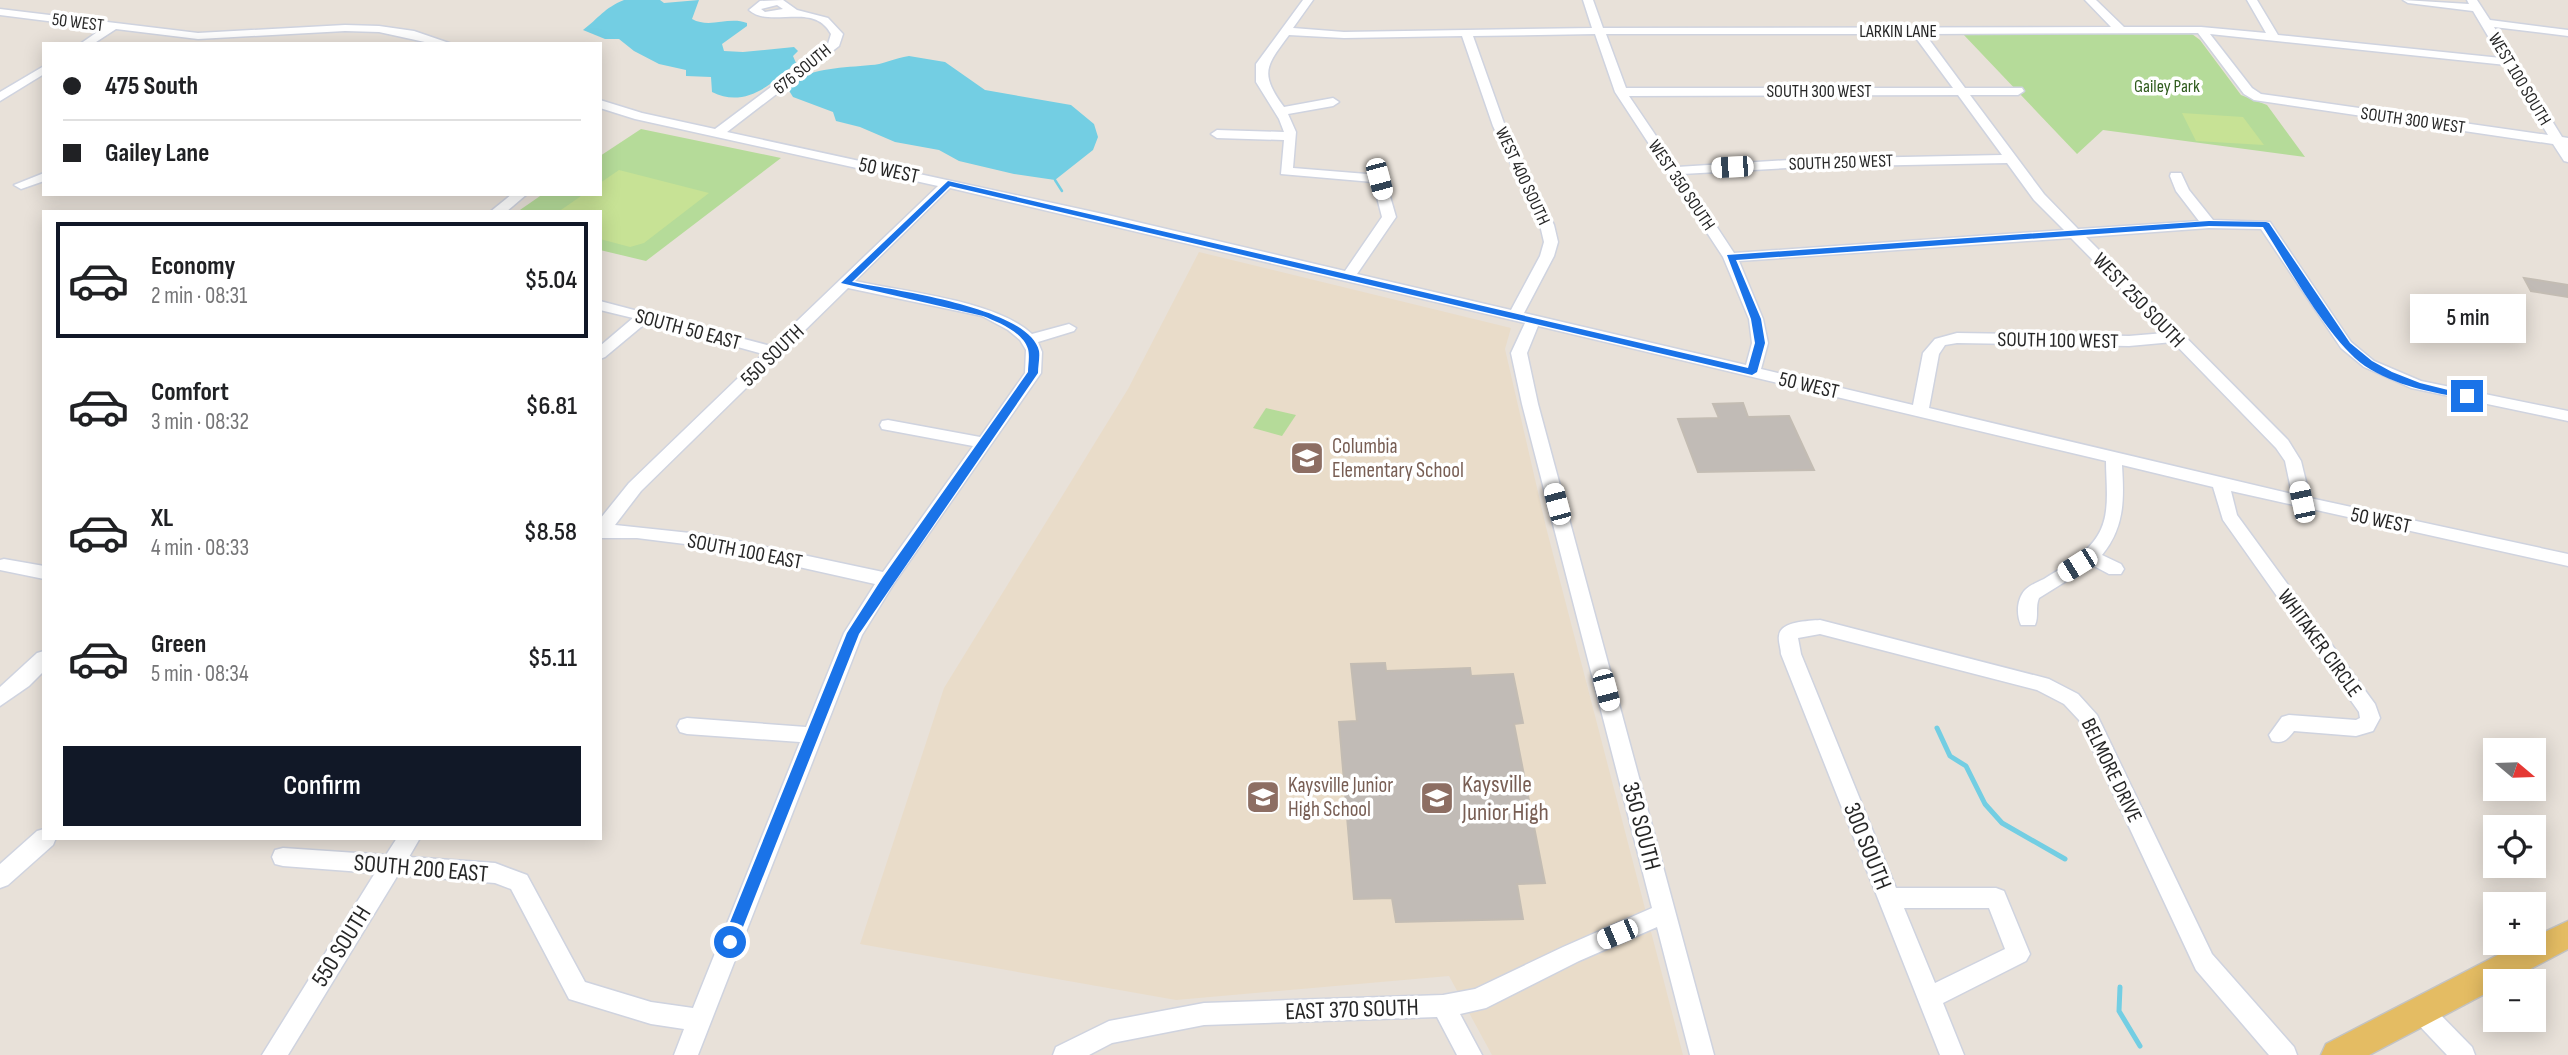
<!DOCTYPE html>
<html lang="en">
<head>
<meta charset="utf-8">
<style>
	:root { --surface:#fff; --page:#f2f2f2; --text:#202124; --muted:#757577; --line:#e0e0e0; --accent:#111827 }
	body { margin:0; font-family:"Sofia Sans Condensed",sans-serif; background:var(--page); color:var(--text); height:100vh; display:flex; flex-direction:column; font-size:26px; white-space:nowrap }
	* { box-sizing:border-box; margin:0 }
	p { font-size:23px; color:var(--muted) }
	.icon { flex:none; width:38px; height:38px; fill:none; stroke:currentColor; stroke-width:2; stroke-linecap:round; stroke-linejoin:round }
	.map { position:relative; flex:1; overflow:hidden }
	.details { position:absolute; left:42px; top:210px; width:560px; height:630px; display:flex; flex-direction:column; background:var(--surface); border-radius:0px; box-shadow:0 4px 18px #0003 }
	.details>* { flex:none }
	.top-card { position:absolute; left:42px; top:42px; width:560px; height:154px; border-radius:0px; box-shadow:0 4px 18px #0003; display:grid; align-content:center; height:154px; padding:0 21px; background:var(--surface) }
	.needle { width:46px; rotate:109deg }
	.buttons { position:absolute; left:2483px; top:738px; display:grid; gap:14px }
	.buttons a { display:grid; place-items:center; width:63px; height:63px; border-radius:0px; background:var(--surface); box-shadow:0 4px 18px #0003; font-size:35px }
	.end { position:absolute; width:32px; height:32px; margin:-16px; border:9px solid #1a73e8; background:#fff; box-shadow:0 0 0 4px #fff }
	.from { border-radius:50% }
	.bubble { position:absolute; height:49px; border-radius:0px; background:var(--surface); box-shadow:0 4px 18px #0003; font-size:23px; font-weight:600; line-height:49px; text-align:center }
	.car { position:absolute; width:21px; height:42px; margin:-21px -10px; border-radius:9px; box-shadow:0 0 5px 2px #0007; background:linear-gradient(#fff 24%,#345 0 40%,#fff 0 76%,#345 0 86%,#fff 0) }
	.top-card b { display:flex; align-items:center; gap:24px; height:66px; font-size:26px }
	.top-card b+b { border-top:2px solid var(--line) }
	.top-card i { width:18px; height:18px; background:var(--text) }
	ul { padding:12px 0 0; list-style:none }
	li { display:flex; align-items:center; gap:21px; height:116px; margin:0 14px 10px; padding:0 7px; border:4px solid transparent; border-radius:0px }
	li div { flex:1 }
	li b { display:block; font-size:26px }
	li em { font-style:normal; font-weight:600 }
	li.on { border-color:var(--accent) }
	li>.icon { width:63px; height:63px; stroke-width:1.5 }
	.primary-button { display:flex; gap:14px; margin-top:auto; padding:14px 21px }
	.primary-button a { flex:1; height:80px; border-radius:0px; background:var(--accent); color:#fff; font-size:28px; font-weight:600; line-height:80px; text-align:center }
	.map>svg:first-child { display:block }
</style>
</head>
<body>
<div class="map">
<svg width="2568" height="1055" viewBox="0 0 2568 1055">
	<rect width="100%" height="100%" fill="#e8e1d9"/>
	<path fill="#e9dcc9" d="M 1199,252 L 1511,328 L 1505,349 L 1546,527 L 1683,1055 L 1492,1055 L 1449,976 L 1176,1000 L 860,944 L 944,688 L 1128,389 Z"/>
	<g fill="#b5db99">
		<path d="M 1962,33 L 2192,34 L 2200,40 L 2241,95 L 2267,105 L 2305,157 L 2103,130 L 2077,154 Z"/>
		<path d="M 641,129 L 781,158 L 646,261 L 600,250 L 600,212 L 517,212 L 543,194 L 600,194 L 600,156 Z"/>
		<path d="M 1266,408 L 1296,415 L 1282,436 L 1253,428 Z"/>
	</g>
	<g fill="#c7e295">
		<path d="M 2182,113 L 2243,117 L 2264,145 L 2196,141 Z"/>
		<path d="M 619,170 L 709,193 L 644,243 L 630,247 L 600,239 L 600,212 L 558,212 L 584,194 L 600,194 L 600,183 Z"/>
	</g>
	<g fill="#73cee3">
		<path d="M 624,0 L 660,0 L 664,3 L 699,0 L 692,19 C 710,29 728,16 747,23 L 747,26 L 722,44 L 724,51 L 743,52 L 794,47 L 798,51 L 793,56 L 796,63 C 772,84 745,109 712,92 L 711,77 L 686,76 L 686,70 L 659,64 L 634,51 L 619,39 L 605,39 L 583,30 C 599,18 604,8 624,0 Z"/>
		<path d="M 909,56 L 945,62 L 985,90 L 1071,105 L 1094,124 L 1098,137 L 1093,150 L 1055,180 L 1014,174 L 959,161 L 939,150 L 895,142 L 860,127 L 836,121 L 833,112 L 793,97 L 788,89 L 789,83 C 816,67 842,68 871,65 C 881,65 895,58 909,56 Z"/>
	</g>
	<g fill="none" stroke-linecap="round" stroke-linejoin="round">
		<path stroke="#73cee3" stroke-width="2.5" d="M 1055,180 L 1062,191"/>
		<g stroke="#73cee3" stroke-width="5">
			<path d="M 1937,728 L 1950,756 L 1966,766 L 1985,804 L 2002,823 L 2065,859"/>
			<path d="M 2120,987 L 2119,1011 L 2140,1046"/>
		</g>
	</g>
	<g fill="#c1bbb6" stroke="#c3bcb3" stroke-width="2">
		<path d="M 2524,278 L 2568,285 L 2568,297 L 2531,291 Z"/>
		<path d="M 1743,403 L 1748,417 L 1789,416 L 1814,470 L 1698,472 L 1678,419 L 1719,418 L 1713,404 Z"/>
		<path d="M 1385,663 L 1386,671 L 1470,668 L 1471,676 L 1513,674 L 1523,723 L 1514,724 L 1545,883 L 1517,884 L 1523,919 L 1396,922 L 1392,898 L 1354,899 L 1339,722 L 1357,721 L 1351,664 Z"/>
	</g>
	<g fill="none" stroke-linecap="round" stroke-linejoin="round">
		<g stroke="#cfd3df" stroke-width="3">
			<g id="minor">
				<path d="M 783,0 L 797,10 L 828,18 L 843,34 L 839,46 L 727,132 L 1103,214 L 1345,271 L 1382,217 L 1373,182 L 1281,174 L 1284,140 L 1217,138 L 1211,134 L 1217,130 L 1284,132 L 1279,119 L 1256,82 L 1256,64 L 1303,0 L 1313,0 L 1293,28 L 1344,32 L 1592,28 L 1583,0 L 1593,0 L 1603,28 L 2111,27 L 2085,0 L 2096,0 L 2124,27 L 2201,27 L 2266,33 L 2247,0 L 2257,0 L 2278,35 L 2501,58 L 2473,11 L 2408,3 L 2403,0 L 2469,4 L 2467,0 L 2477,0 L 2490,20 L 2568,30 L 2568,36 L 2494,27 L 2562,137 L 2568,138 L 2568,162 L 2564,161 L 2553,144 L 2254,100 L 2244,94 L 2198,33 L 1925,34 L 1965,88 L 2022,88 L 2024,91 L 2018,95 L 1970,95 L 2044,194 L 2078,229 L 2199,221 L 2176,191 L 2170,176 L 2171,173 L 2181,173 L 2189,190 L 2213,220 L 2270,222 L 2351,342 L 2374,361 L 2421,381 L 2568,411 L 2568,421 L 2411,388 L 2364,367 L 2341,348 L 2261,229 L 2209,228 L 2086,237 L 2288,440 L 2301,461 L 2310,498 L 2568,554 L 2568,566 L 2231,491 L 2237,515 L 2375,704 L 2380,718 L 2373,731 L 2356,736 L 2294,731 C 2287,740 2283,744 2272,741 L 2269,735 L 2282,717 L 2289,715 L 2356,720 L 2360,718 L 2359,712 L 2223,520 L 2213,487 L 2122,465 C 2124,499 2125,527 2102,555 L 2121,564 L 2124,569 L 2121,574 L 2109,574 L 2092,565 L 2039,598 C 2035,607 2039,616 2035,625 L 2021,625 C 2016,614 2017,599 2025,590 C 2030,585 2038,582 2044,579 C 2063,567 2086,555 2098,535 C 2111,514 2106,485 2106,461 L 1538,326 L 1527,353 L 1538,404 L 1714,1055 L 1690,1055 L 1657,927 L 1579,961 L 1486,1008 L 1460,1014 L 1482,1055 L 1457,1055 L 1437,1017 L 1204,1025 L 1112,1043 L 1089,1055 L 1053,1055 L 1056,1047 L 1109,1021 L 1204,1003 L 1443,995 L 1475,989 L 1563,947 L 1652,908 L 1522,404 L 1511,353 L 1525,323 L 950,188 L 855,281 C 905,292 995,300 1032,334 L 1069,324 L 1076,328 L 1074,331 L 1038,342 L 1042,352 L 1041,373 L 893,585 L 862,635 L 698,1055 L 674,1055 L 684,1029 L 651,1024 L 569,999 L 511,889 L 495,883 L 398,875 L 288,1055 L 262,1055 L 375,873 L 283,866 L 275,864 L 272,857 L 275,850 L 283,848 L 386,855 L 397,838 L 420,838 L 409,857 L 495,863 L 527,875 L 585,982 L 651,1002 L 693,1008 L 800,742 L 687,734 L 680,732 L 677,726 L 680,720 L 687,718 L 806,727 L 844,633 L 875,584 L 709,547 L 637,538 L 600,538 L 600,519 L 629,483 L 763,354 L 647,322 L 605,357 L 600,359 L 600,346 L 633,318 L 600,310 L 600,301 L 771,346 L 938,186 L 635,119 L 600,108 L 600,100 L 642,113 L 715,129 L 828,44 L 831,34 C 814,1 770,29 749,10 L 760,1 ZM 777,5 L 783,9 L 765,12 L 761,9 ZM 1595,34 L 1615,92 L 1723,257 L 1749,319 L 1752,343 L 1746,365 L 1524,313 L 1554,256 L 1558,242 L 1554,225 L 1505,126 L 1473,36 ZM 1606,34 L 1913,34 L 1953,88 L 1626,88 ZM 2210,34 L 2506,65 L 2548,135 L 2261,94 L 2252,88 ZM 1289,35 L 1344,38 L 1462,36 L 1493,126 L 1540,225 L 1544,242 L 1540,256 L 1511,310 L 1357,274 L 1396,217 L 1385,179 L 1379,175 L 1293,168 L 1296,132 L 1288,114 L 1333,106 L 1339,102 L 1333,98 L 1284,107 C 1259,73 1266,66 1289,35 ZM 1958,95 L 2002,155 L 1804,159 L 1677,167 L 1629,96 ZM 2007,163 L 2034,200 L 2064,230 L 1734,253 L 1682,174 L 1804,167 ZM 2071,238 L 2165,333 L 2129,336 L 1957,333 L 1935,339 L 1923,353 L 1913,405 L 1761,369 L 1768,343 L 1763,319 L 1739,261 ZM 848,288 L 982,316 L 1008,330 L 1020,340 L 1026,350 L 1025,373 L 980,437 L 888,420 L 882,421 L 880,425 L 882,429 L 973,446 L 883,572 L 709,535 L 615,525 L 641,491 ZM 2173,342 L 2276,448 L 2285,461 L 2292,494 L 1929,408 L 1939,354 L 1945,345 L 1957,343 L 2129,346 Z"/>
				<path d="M 0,9 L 198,33 L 345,25 L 379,26 L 414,31 L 452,44 L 434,44 L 379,32 L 345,31 L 198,39 L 116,29 L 93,44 L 80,44 L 103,28 L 0,15 Z"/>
				<path d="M 44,66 L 44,74 L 0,101 L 0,92 Z"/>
				<path d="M 44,173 L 44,181 L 21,189 L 14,185 Z"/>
				<path d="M 512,194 L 527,194 L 506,212 L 490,212 Z"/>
				<path d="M 4,559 L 44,566 L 44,579 L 0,570 L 0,560 Z"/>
				<path d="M 1820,620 L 2049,679 L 2078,694 L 2097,715 L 2212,954 L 2294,1047 L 2297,1055 L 2269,1055 L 2196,970 L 2079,720 L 2064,704 L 2037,690 L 1820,634 L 1798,638 L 1801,654 L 1896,888 L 1996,888 L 2004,891 L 2030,954 L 2026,961 L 1943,1003 L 1964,1055 L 1940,1055 L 1781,654 C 1781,649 1778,641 1779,636 C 1780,621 1809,621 1820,620 ZM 1904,908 L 1989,908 L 2005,949 L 1935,983 Z"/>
				<path d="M 44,651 L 44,671 L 29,686 L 0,706 L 0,687 L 37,653 Z"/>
				<path d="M 44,829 L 44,838 L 56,838 L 53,845 L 8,885 L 0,888 L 0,864 L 37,831 Z"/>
				<path d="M 2421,1000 L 2429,1003 L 2472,1047 L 2475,1055 L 2447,1055 L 2413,1019 L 2409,1011 L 2413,1003 Z"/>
			</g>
		</g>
		<g stroke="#c3c3c3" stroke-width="3">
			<path id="major" d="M 2568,921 L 2568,949 L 2506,982 L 2496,982 L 2496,988 L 2369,1055 L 2321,1055 L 2326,1044 L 2521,943 L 2534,943 L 2534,937 Z"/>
		</g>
		<use href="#minor" fill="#fff" fill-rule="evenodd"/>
		<use href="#major" fill="#e4bc63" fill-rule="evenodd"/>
	</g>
	<path fill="#1a73e8" d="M 948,181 L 1748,368 L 1755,343 L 1751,319 L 1727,255 L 2209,221 L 2266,222 L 2269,223 L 2350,343 L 2372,361 L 2392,372 L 2420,383 L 2472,396 L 2467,399 C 2432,392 2395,386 2365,366 C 2329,341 2288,266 2263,227 L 2209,226 L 1736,260 L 1761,319 L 1765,343 L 1757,372 L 1752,375 L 950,186 L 852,282 C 891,290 1029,307 1039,351 C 1040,357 1038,366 1038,373 L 859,634 L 737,942 L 730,949 L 722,942 L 847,633 L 883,577 L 1028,372 C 1028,366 1030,356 1028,349 C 1023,332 998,322 983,316 L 841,283 Z"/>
	<defs>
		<g id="school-square" transform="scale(1.75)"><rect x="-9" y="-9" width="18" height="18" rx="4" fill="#8d6e63" stroke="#fff"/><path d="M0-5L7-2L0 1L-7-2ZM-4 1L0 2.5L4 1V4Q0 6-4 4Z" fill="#fff"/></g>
	</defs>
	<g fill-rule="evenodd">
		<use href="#school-square" x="1307" y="458"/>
		<use href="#school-square" x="1263" y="797"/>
		<use href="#school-square" x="1437" y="798"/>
	</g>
	<g text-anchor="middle" stroke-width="7" stroke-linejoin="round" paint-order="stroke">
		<g font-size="18" fill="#272727" stroke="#fff">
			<text transform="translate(78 22) rotate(7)" y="6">50 WEST</text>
			<text x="1898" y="37">LARKIN LANE</text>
			<text transform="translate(802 69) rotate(-39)" y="6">676 SOUTH</text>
			<text transform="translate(2520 79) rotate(59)" y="6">WEST 100 SOUTH</text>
			<text x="1819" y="97">SOUTH 300 WEST</text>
			<text transform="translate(2413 120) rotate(8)" y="6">SOUTH 300 WEST</text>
			<text transform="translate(1841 162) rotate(-2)" y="6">SOUTH 250 WEST</text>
			<text transform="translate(1523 176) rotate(65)" y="6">WEST 400 SOUTH</text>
			<text transform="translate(1682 185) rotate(56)" y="6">WEST 350 SOUTH</text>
		</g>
		<g font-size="18" fill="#305c1e" stroke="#fff">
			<text x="2167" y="92">Gailey Park</text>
		</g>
		<g font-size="21" fill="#272727" stroke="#fff">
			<text transform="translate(889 170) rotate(12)" y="7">50 WEST</text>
			<text transform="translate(2139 300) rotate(46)" y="7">WEST 250 SOUTH</text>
			<text transform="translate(688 329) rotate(15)" y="7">SOUTH 50 EAST</text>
			<text transform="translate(2058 340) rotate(1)" y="7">SOUTH 100 WEST</text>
			<text transform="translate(772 355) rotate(-44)" y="7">550 SOUTH</text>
			<text transform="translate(1809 385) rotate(13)" y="7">50 WEST</text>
			<text transform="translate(2381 520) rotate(12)" y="7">50 WEST</text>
			<text transform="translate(745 551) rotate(11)" y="7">SOUTH 100 EAST</text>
			<text transform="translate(2320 643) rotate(54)" y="7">WHITAKER CIRCLE</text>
			<text transform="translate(2112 770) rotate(64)" y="7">BELMORE DRIVE</text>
		</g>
		<g font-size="21" fill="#785e54" stroke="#fff" text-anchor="start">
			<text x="1332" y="453">Columbia<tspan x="1332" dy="24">Elementary School</tspan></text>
			<text x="1288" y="792">Kaysville Junior<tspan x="1288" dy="24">High School</tspan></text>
		</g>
		<g font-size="24" fill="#785e54" stroke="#fff" text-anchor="start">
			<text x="1462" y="792">Kaysville<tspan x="1462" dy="28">Junior High</tspan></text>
		</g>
		<g font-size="24" fill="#272727" stroke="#fff">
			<text transform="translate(1642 826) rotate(75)" y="8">350 SOUTH</text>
			<text transform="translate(1868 846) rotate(68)" y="8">300 SOUTH</text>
			<text transform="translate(421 868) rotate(5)" y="8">SOUTH 200 EAST</text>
			<text transform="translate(341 946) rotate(-58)" y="8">550 SOUTH</text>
			<text transform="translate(1352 1009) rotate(-2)" y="8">EAST 370 SOUTH</text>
		</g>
	</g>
</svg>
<div class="buttons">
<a><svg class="needle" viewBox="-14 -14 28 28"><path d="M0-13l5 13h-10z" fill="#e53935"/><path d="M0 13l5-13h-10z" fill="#757577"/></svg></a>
<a><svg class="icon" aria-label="locate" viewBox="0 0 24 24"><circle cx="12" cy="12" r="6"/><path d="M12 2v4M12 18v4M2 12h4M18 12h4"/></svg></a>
<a>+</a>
<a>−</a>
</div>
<i class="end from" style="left:730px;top:942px"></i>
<i class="end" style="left:2467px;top:396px"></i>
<div class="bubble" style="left:2410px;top:294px;width:116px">5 min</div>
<i class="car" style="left:1732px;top:167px;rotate:267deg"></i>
<i class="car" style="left:1379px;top:179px;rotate:165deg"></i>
<i class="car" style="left:2302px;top:502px;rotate:348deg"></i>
<i class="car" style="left:1557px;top:504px;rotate:345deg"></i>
<i class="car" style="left:2077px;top:565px;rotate:238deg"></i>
<i class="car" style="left:1606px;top:690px;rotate:165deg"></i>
<i class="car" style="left:1617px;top:934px;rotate:247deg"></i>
<div class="top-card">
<b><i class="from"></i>475 South</b>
<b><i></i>Gailey Lane</b>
</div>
<section class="details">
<ul>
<li class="on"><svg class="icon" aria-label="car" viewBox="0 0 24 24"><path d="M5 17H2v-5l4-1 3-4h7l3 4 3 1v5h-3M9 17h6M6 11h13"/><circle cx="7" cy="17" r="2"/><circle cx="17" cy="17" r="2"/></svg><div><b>Economy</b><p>2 min · 08:31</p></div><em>$5.04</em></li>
<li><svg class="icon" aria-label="car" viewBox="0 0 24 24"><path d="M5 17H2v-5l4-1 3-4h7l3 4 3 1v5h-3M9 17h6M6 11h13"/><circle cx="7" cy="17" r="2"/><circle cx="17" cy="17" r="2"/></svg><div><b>Comfort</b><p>3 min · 08:32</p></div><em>$6.81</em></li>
<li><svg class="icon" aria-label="car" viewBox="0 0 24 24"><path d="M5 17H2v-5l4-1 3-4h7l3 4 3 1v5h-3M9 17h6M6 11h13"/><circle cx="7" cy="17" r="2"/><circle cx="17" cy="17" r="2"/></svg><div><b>XL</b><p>4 min · 08:33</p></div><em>$8.58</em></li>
<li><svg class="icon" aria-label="car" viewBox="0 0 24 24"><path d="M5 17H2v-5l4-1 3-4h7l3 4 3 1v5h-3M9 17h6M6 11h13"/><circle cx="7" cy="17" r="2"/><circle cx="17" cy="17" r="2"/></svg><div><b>Green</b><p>5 min · 08:34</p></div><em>$5.11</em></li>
</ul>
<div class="primary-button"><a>Confirm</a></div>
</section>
</div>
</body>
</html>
